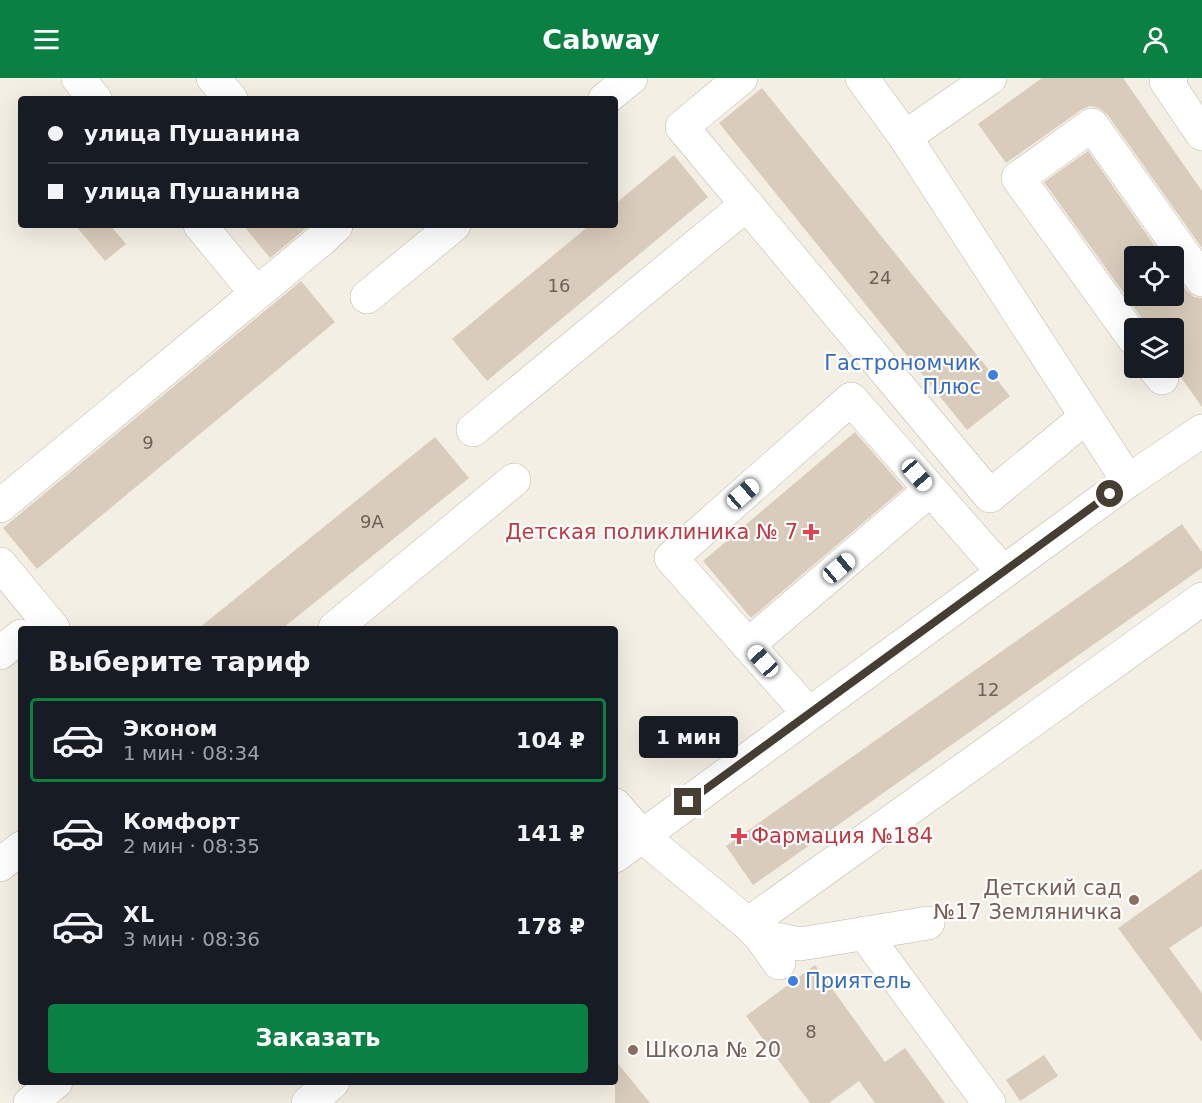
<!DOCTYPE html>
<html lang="ru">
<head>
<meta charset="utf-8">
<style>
	:root { --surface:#171b24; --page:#20242c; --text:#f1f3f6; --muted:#9ea1a6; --line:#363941; --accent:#0b8043 }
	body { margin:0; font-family:"DejaVu Sans",sans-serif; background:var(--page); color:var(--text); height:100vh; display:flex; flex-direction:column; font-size:22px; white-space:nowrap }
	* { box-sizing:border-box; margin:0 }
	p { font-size:20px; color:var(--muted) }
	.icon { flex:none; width:33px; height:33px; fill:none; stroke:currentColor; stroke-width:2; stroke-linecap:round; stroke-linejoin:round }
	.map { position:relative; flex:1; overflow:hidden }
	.drawer { position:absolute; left:18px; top:548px; width:600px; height:459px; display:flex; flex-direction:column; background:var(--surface); border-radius:6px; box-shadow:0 6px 24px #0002 }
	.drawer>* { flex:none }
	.guide { position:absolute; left:18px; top:18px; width:600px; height:132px; border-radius:6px; box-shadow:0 6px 24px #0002; display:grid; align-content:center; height:132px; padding:0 30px; background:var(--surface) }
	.buttons { position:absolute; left:1124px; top:168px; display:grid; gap:12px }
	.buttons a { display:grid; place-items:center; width:60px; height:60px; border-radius:6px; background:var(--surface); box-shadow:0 6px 24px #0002; font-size:30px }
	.end { position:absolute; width:27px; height:27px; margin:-14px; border:8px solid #473e33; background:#fff; box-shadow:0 0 0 3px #fff }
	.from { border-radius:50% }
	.bubble { position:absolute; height:42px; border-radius:6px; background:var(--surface); box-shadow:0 6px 24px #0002; font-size:20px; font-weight:800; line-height:42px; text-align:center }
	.car { position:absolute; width:18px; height:36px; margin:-18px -9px; border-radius:8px; box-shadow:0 0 4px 2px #0007; background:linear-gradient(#fff 24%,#345 0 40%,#fff 0 76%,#345 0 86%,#fff 0) }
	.guide b { display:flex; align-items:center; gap:21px; height:57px; font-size:22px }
	.guide b+b { border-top:2px solid var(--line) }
	.guide i { width:15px; height:15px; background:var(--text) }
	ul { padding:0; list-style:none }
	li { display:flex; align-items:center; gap:18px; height:84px; margin:0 12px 9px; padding:0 18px; border:3px solid transparent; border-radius:6px }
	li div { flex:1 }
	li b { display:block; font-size:22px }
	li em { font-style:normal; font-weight:800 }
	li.current { border-color:var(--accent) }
	li>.icon { width:54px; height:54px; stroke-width:1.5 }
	h2 { padding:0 30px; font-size:27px; line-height:72px }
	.button { display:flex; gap:12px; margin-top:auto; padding:12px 30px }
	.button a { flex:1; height:69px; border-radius:6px; background:var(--accent); color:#fff; font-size:24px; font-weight:800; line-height:69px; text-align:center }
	header { display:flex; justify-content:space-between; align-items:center; height:78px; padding:0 30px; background:var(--accent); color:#fff; font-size:27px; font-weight:800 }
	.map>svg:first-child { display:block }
</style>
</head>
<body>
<header><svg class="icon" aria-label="menu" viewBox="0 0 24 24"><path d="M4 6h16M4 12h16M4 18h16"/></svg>Cabway<svg class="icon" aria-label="person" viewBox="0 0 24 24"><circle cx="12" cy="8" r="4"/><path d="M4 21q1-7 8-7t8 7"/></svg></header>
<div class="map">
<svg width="1202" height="1025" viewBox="0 0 1202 1025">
	<rect width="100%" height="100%" fill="#f4efe4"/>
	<g fill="#daccbc">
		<path d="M 1042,0 L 1123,0 L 1202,113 L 1202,170 L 1107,36 L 1099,30 L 1090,28 L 1081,32 L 1006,85 L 978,46 Z"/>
		<path d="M 762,10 L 1010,318 L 967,352 L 719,45 Z"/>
		<path d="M 1088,73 L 1162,178 L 1134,178 L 1134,218 L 1173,218 L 1173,194 L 1187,213 L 1194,219 L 1202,220 L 1202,329 L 1180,298 L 1177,289 L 1173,284 L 1173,250 L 1149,250 L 1044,104 Z"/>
		<path d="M 674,77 L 708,119 L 487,303 L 452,261 L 590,147 L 615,147 L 615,126 Z"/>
		<path d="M 75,147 L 110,147 L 126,166 L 105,183 Z"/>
		<path d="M 243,147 L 310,147 L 270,180 Z"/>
		<path d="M 301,203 L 335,244 L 37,491 L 3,450 Z"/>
		<path d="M 855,354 L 904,410 L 751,540 L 703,483 Z"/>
		<path d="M 435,359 L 469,400 L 283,550 L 199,550 Z"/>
		<path d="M 1182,446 L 1202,474 L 1202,490 L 753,807 L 726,768 Z"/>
		<path d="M 1202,791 L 1202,848 L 1169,870 L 1202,915 L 1202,964 L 1118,850 Z"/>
		<path d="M 815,887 L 885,984 L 905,970 L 945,1025 L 875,1025 L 859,1003 L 829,1025 L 810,1025 L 746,938 Z"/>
		<path d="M 1044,977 L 1058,998 L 1020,1023 L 1006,1002 Z"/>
		<path d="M 615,982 L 650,1025 L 615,1025 Z"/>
	</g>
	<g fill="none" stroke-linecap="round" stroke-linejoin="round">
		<g stroke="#c1b6a6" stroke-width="34">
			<g id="minor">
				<path d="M 78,0 L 95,21"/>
				<path d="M 213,0 L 231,21"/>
				<path d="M 741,0 L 682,49 L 990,418 L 1086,339"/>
				<path d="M 862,0 L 905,59 L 1128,403"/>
				<path d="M 1171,0 L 1166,3 L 1202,56"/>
				<path d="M 605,21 L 631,0"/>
				<path d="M 905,59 L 990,0"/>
				<path d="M 200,147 L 256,215"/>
				<path d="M 367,219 L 454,147"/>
				<path d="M 1134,261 L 1018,100 L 1092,47 L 1202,202"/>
				<path d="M 1154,290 L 1162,300"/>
				<path d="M 473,352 L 747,126"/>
				<path d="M 0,428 L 321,162 L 336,148 L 335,147"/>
				<path d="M 0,486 L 53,550"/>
				<path d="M 335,550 L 514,402"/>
				<path d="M 748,567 L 930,412"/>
				<path d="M 0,575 L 21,558"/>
				<path d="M 809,636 L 671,480 L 851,321 L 1003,494"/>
				<path d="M 615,727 L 642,758 L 748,846 L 760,858 L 779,885"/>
				<path d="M 615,778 L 1128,403 L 1202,353"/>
				<path d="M 0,787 L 21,770"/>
				<path d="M 748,846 L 1202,521"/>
				<path d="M 864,855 L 989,1025"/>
				<path d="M 760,858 L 800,866 L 928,845"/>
				<path d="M 30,1025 L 56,1004"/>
				<path d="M 308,1025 L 333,1004"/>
			</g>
		</g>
		<use href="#minor" stroke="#fff" stroke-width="33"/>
	</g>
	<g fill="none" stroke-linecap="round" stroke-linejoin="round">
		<path stroke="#473e33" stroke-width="8" d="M 688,724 L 1110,416"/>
	</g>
	<g fill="#3f7fe0" stroke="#fff" stroke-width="2">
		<circle cx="993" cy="297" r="6"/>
		<circle cx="793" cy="903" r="6"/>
	</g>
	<g fill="#e0444e" stroke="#fff" stroke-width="2">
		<path d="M808 445h6v6h6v6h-6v6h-6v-6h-6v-6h6z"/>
		<path d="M736 749h6v6h6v6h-6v6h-6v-6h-6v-6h6z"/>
	</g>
	<g fill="#8d6e63" stroke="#fff" stroke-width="2">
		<circle cx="1134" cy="822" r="6"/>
		<circle cx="633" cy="972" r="6"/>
	</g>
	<g text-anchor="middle" stroke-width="4.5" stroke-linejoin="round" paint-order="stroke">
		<g font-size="18" fill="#6c6255">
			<text x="880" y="206">24</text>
			<text x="559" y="214">16</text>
			<text x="148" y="371">9</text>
			<text x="372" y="450">9А</text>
			<text x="988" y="618">12</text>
			<text x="811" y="960">8</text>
		</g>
		<g font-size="21" fill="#366cbe" stroke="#fff" text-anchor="end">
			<text x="981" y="292">Гастрономчик<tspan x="981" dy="24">Плюс</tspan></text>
			<text x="805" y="910" text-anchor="start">Приятель</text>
		</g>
		<g font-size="21" fill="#be3a42" stroke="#fff" text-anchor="end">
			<text x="798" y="461">Детская поликлиника № 7</text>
			<text x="751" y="765" text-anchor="start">Фармация №184</text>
		</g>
		<g font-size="21" fill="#785e54" stroke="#fff" text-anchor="end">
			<text x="1122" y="817">Детский сад<tspan x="1122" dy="24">№17 Земляничка</tspan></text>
			<text x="645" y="979" text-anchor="start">Школа № 20</text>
		</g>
	</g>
</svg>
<div class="buttons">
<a><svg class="icon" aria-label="locate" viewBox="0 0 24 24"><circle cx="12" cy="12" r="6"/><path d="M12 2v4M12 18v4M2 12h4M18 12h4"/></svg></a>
<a><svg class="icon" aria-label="layers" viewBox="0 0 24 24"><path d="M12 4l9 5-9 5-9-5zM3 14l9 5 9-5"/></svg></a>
</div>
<i class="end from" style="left:1110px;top:416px"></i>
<i class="end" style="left:688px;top:724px"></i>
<div class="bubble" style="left:639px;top:638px;width:99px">1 мин</div>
<i class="car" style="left:917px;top:397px;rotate:139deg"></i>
<i class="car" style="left:743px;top:416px;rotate:49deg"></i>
<i class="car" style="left:839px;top:490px;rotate:50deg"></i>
<i class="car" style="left:763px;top:583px;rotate:318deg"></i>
<div class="guide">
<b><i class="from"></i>улица Пушанина</b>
<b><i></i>улица Пушанина</b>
</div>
<section class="drawer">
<h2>Выберите тариф</h2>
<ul>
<li class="current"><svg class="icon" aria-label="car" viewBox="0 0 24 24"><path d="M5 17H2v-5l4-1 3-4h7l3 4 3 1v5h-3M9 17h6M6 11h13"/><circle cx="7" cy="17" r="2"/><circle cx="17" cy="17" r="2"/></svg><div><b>Эконом</b><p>1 мин · 08:34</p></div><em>104 ₽</em></li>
<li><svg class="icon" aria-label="car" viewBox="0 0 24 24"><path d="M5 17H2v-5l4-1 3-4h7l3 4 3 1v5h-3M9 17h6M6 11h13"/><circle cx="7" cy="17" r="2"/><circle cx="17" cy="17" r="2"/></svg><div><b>Комфорт</b><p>2 мин · 08:35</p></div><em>141 ₽</em></li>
<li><svg class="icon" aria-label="car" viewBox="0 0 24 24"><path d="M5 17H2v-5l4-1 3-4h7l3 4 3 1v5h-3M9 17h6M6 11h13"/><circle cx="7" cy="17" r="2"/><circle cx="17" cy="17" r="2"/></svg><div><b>XL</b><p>3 мин · 08:36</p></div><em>178 ₽</em></li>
</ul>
<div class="button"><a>Заказать</a></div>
</section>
</div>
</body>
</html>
